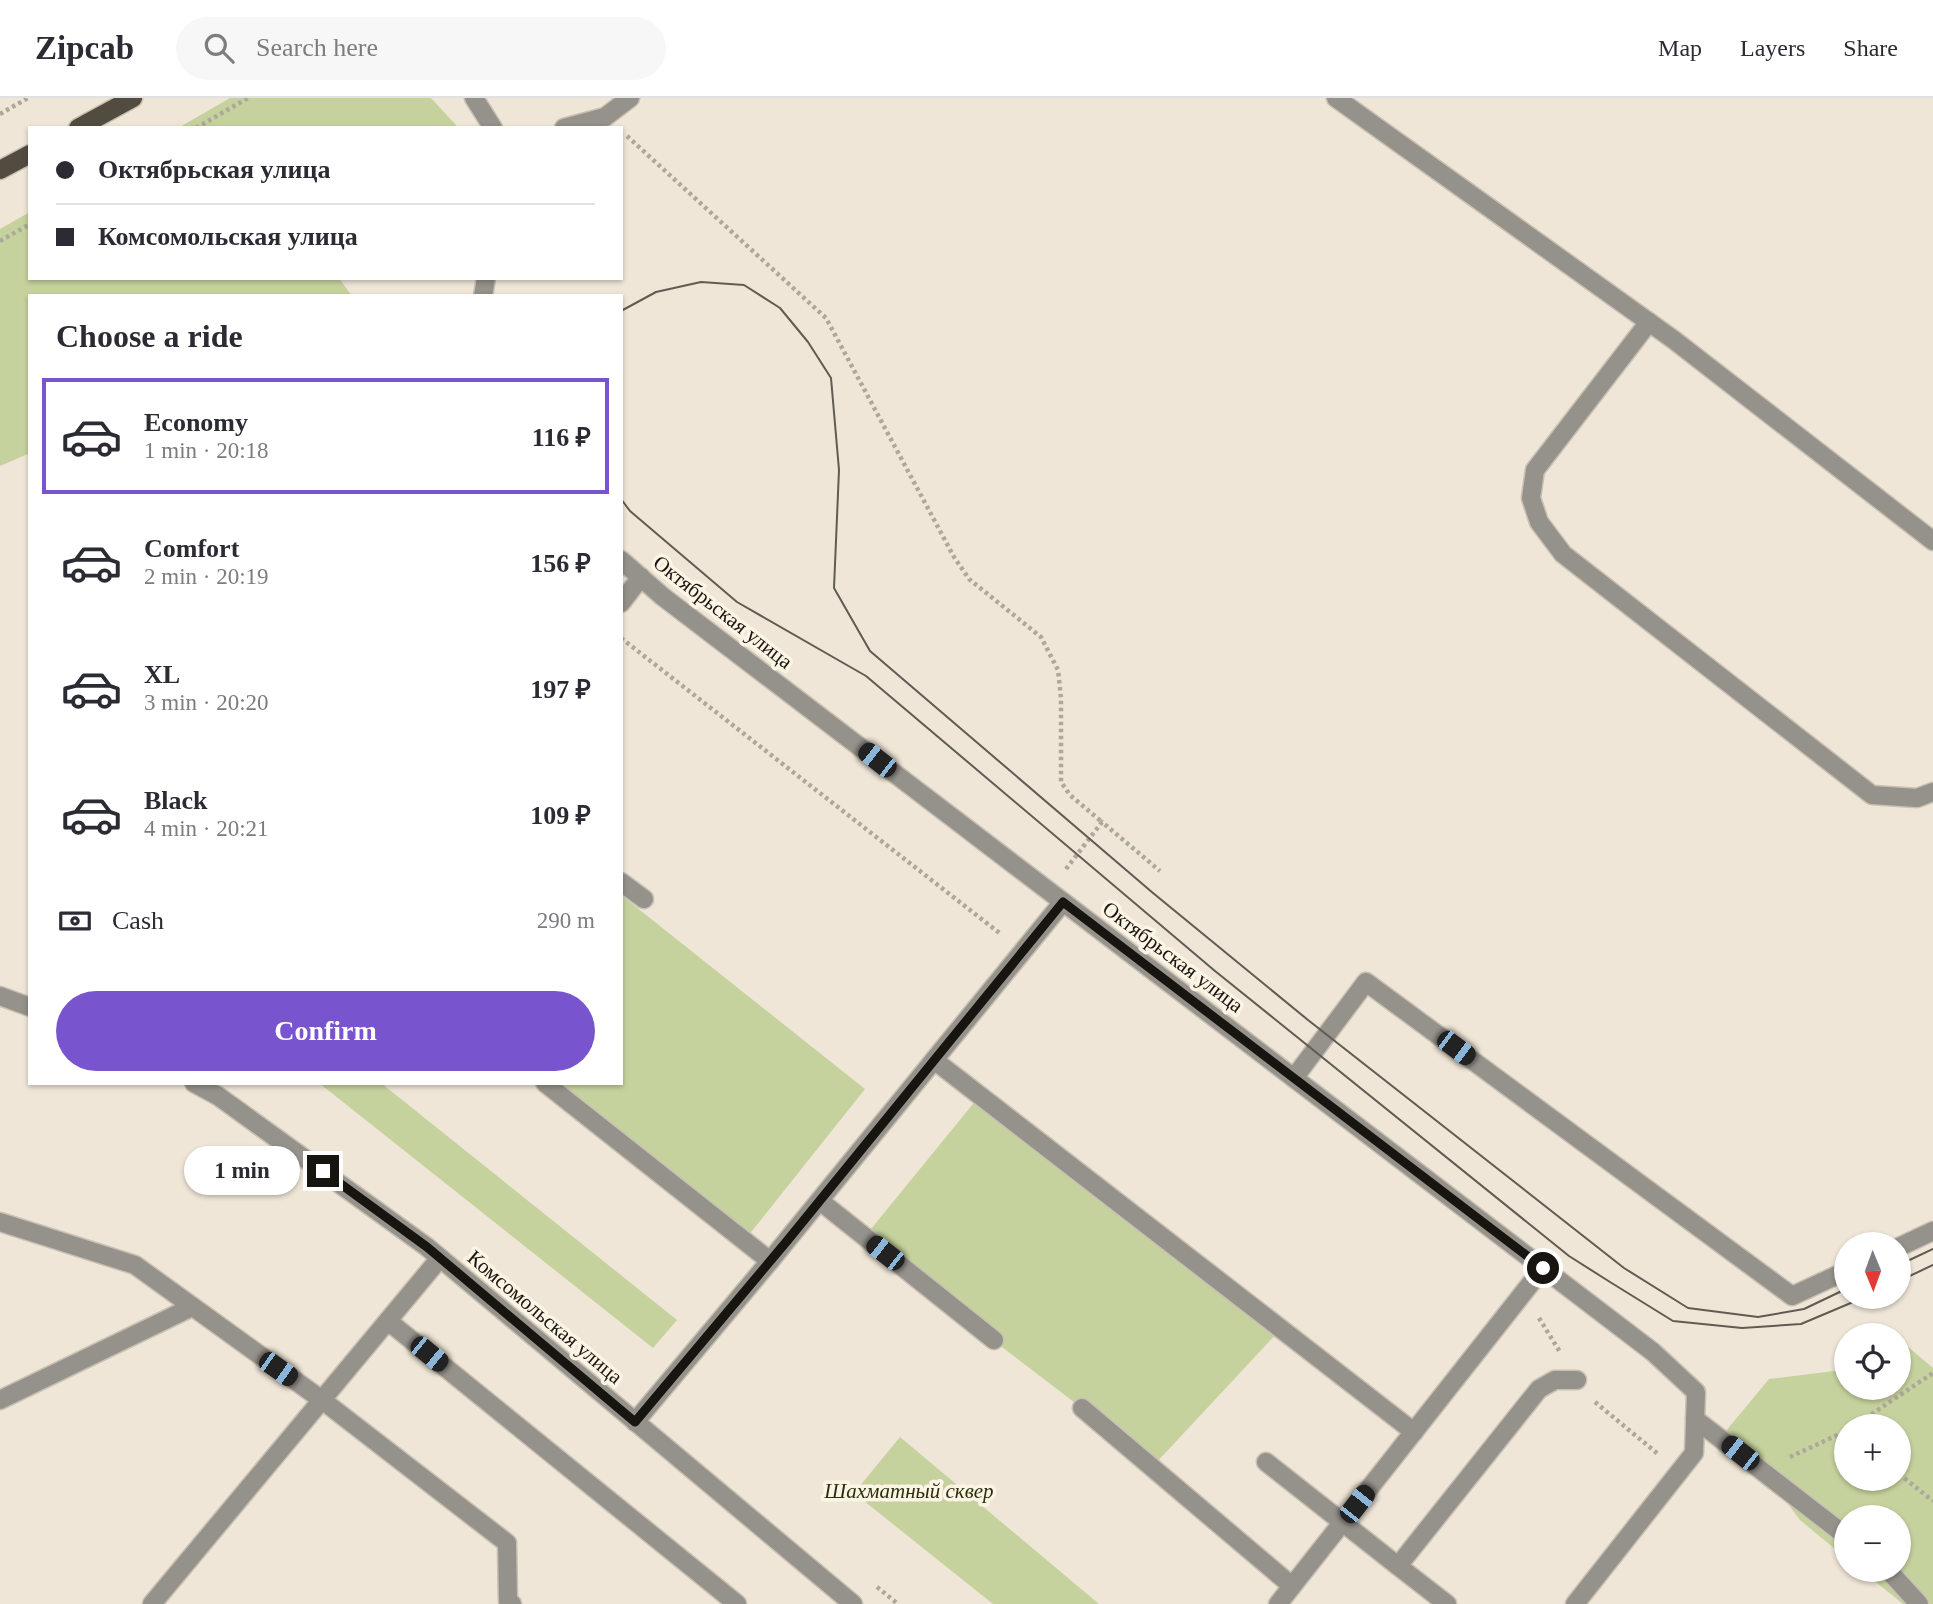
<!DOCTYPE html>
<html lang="en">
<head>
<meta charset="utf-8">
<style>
	:root { --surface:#fff; --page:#f7f7f7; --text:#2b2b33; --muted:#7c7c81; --line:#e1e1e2; --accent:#7854ce }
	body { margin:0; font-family:"Times New Roman",serif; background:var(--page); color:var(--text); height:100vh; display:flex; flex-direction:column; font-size:26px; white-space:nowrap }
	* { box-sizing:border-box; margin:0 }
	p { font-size:23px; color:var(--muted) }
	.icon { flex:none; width:38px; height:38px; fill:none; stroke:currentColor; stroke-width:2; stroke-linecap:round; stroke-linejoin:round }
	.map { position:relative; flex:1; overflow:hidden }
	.drawer { position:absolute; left:28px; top:196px; width:595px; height:791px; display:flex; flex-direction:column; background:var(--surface); border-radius:0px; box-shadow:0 2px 5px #0004 }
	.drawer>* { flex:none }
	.banner { position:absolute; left:28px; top:28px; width:595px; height:154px; border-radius:0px; box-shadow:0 2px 5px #0004; display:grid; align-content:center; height:154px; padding:0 28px; background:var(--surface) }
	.needle { width:46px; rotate:179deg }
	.tools { position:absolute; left:1834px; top:1134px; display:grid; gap:14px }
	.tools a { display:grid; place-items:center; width:77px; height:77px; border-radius:50%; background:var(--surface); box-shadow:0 2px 5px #0004; font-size:35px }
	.end { position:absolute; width:32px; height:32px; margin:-16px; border:9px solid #181510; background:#fff; box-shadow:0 0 0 4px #fff }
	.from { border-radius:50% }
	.bubble { position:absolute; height:49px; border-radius:24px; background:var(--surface); box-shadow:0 2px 5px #0004; font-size:23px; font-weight:600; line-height:49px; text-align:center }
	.car { position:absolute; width:21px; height:42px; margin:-21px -10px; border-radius:9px; box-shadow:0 0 5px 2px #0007; background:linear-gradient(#222 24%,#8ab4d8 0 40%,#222 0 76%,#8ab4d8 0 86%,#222 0) }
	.banner b { display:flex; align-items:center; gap:24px; height:66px; font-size:26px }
	.banner b+b { border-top:2px solid var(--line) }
	.banner i { width:18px; height:18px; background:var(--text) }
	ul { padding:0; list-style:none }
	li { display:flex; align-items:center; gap:21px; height:116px; margin:0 14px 10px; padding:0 14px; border:4px solid transparent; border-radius:0px }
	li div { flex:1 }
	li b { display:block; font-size:26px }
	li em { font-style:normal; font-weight:600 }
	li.selected { border-color:var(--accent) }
	li>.icon { width:63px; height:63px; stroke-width:1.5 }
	h2 { padding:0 28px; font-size:32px; line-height:84px }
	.pay { display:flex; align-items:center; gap:18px; height:77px; padding:0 28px; font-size:26px }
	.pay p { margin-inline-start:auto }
	.button { display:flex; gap:14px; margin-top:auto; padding:14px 28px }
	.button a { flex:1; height:80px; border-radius:42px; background:var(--accent); color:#fff; font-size:28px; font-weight:600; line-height:80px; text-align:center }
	header { display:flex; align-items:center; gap:42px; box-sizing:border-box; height:98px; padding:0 35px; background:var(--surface); border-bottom:2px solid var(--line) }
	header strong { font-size:33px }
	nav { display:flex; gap:38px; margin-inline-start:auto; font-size:24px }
	.search { width:490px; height:63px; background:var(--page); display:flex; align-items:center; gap:18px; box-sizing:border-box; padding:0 24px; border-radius:38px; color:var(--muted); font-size:26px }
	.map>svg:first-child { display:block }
</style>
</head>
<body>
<header>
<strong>Zipcab</strong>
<div class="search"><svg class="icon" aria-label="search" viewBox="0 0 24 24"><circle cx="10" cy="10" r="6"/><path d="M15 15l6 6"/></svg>Search here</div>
<nav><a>Map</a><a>Layers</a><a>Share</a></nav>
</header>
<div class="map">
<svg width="1933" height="1506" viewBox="0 0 1933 1506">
	<rect width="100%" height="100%" fill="#efe6d7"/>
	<g fill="#c6d29e" fill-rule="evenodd">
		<path d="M 230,0 L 431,0 L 456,27 L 453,30 L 178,30 Z"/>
		<path d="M 30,114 L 30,180 L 339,180 L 352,198 L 30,198 L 30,355 L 0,368 L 0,131 Z"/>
		<path d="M 621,797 L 865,991 L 748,1138 L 557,985 L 621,985 Z"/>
		<path d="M 319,985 L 381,985 L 677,1222 L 653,1250 Z"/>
		<path d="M 981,996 L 1279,1233 L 1155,1366 L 862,1142 Z"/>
		<path d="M 1907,1248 L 1933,1270 L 1933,1506 L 1903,1506 L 1861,1472 L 1899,1472 L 1899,1419 L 1846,1419 L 1846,1460 L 1800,1422 L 1762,1372 L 1725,1334 L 1769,1281 L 1834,1273 L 1846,1269 L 1846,1290 L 1899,1290 L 1899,1251 ZM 1846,1328 L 1899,1328 L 1899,1381 L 1846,1381 Z"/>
		<path d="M 900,1339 L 1099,1506 L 993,1506 L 854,1395 Z"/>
	</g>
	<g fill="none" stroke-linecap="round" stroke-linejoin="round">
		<g stroke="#c8c0b3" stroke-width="21">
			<g id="minor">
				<path d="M 474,0 L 493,30"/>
				<path d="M 1336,0 L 1674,242 L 1933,443"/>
				<path d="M 564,30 L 605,19 L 630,0"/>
				<path d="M 483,198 L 486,180"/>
				<path d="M 1649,224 L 1535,372 L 1531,400 L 1539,424 L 1563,456 L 1872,697 L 1917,700 L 1933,694"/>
				<path d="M 621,462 L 662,498 L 1653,1254 L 1696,1294 L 1694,1355 L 1575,1506"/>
				<path d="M 621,505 L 641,479"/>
				<path d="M 621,784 L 644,801"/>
				<path d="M 0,898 L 30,909"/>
				<path d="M 934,962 L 1414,1334"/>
				<path d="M 1294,980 L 1366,884 L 1792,1198 L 1846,1173"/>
				<path d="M 194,985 L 218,998 L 427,1149 L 853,1506"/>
				<path d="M 545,985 L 770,1163"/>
				<path d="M 820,1103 L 994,1242"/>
				<path d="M 0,1124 L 135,1167 L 322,1302 L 507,1445 L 508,1503 L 512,1506"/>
				<path d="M 1899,1149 L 1933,1133"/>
				<path d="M 388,1223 L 737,1506"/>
				<path d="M 0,1302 L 192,1209"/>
				<path d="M 1082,1310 L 1292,1488"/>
				<path d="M 1695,1321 L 1846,1438"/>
				<path d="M 635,1324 L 770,1163 L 1063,804"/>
				<path d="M 1266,1364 L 1398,1468"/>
				<path d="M 1888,1472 L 1919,1506"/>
				<path d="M 152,1506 L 440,1160"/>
				<path d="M 1278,1506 L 1543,1170"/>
				<path d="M 1447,1506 L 1398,1468 L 1539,1291 L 1555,1282 L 1577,1282"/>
			</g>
		</g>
		<g stroke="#c8c0b3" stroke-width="21">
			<g id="major">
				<path d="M 78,30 L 133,0"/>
				<path d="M 0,72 L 30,56"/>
			</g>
		</g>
		<g stroke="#aea79b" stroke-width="4.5" stroke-dasharray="3.5 3.5" stroke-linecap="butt">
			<path d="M 0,16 L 28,0"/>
			<path d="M 196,30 L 248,0"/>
			<path d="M 627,38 L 826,220 L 954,459 L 969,481 L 1041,539 L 1058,572 L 1061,600 L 1061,684 L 1070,697 L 1102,724"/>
			<path d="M 0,143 L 30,126"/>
			<path d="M 621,540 L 1002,837"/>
			<path d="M 1066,771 L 1102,724 L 1160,773"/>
			<path d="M 1539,1220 L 1560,1254"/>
			<path d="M 1595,1304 L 1658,1356"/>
			<path d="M 1854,1328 L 1933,1275"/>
			<path d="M 1790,1359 L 1846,1333"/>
			<path d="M 1899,1376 L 1933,1403"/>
			<path d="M 877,1489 L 898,1506"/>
		</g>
		<use href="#minor" stroke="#95918b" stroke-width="18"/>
		<use href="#major" stroke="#524b40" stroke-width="18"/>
		<g stroke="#605b53" stroke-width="2">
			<path d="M 621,213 L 656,194 L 701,184 L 744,187 L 780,210 L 808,244 L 831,280 L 839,372 L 834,490 L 870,553 L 1153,795 L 1308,922 L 1624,1170 L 1688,1210 L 1758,1219 L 1804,1211 L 1846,1191"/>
			<path d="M 621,401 L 630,413 L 737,504 L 866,578 L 1215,873 L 1569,1158 L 1610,1184 L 1673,1223 L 1742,1230 L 1801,1226 L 1865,1199"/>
			<path d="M 1899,1167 L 1933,1151"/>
			<path d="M 1899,1183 L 1933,1167"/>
		</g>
	</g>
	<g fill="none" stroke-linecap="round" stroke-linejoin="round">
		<path stroke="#181510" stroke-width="9" d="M 323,1073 L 427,1149 L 635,1324 L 787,1143 L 1063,804 L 1543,1170"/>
	</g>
	<g text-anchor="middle" stroke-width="7" stroke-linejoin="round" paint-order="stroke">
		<g font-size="21" fill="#181510" stroke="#fcf4e4">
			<text transform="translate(723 514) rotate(38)" y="7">Октябрьская улица</text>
			<text transform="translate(1173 859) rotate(37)" y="7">Октябрьская улица</text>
			<text transform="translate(545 1219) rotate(40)" y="7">Комсомольская улица</text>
		</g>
		<g font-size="21" font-style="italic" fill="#2a300e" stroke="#fcf4e4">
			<text x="909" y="1400">Шахматный сквер</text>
		</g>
	</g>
</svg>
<div class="tools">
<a><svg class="needle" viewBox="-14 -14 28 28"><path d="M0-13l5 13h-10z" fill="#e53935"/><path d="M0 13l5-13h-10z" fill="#7c7c81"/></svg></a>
<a><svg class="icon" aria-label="locate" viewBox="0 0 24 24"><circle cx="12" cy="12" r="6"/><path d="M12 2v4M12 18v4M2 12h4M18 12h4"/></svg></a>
<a>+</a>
<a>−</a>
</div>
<i class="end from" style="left:1543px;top:1170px"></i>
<i class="end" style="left:323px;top:1073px"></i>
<div class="bubble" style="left:184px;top:1048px;width:116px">1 min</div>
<i class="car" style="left:877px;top:662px;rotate:308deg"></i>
<i class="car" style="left:1456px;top:950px;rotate:127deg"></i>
<i class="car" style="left:885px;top:1155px;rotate:308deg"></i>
<i class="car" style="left:429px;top:1256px;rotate:129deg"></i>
<i class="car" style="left:278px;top:1271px;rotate:125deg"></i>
<i class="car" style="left:1740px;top:1355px;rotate:308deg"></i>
<i class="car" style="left:1357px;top:1406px;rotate:38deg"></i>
<div class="banner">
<b><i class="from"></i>Октябрьская улица</b>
<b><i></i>Комсомольская улица</b>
</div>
<section class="drawer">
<h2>Choose a ride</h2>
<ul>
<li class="selected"><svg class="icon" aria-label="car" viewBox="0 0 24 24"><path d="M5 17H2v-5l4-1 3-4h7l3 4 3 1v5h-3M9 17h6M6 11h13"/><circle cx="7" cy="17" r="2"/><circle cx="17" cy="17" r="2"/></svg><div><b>Economy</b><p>1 min · 20:18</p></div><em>116 ₽</em></li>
<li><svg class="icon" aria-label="car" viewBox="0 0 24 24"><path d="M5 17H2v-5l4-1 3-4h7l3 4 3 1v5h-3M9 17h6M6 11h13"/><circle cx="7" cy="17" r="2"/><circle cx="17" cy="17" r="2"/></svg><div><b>Comfort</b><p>2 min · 20:19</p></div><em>156 ₽</em></li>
<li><svg class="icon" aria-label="car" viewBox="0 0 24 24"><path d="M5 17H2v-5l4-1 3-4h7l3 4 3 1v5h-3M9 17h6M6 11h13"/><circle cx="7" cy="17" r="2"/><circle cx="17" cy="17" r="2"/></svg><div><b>XL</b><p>3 min · 20:20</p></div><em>197 ₽</em></li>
<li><svg class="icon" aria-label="car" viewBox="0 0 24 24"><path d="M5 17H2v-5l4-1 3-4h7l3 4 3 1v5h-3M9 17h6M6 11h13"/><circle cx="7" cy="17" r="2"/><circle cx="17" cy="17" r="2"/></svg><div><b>Black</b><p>4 min · 20:21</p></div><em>109 ₽</em></li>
</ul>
<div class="pay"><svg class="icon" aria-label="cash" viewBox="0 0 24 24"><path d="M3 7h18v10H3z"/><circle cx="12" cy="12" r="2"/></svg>Cash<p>290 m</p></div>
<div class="button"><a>Confirm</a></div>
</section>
</div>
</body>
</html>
